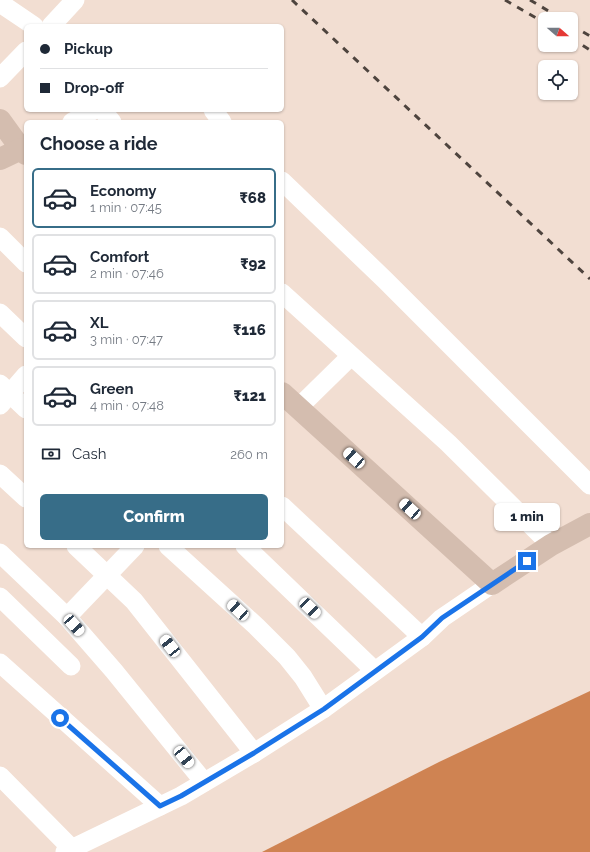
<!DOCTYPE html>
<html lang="en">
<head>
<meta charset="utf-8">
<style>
	:root { --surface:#fff; --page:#f6f6f7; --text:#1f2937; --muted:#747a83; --line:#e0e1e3; --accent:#376d88 }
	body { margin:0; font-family:Raleway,sans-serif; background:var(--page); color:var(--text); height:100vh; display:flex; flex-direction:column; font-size:15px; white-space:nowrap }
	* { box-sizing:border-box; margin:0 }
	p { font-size:13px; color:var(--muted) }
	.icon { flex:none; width:22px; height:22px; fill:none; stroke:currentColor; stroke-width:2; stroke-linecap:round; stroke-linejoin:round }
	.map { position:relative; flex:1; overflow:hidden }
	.drawer { position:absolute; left:24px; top:120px; width:260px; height:428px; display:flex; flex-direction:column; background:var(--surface); border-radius:6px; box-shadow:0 1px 3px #0004 }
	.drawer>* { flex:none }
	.banner { position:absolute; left:24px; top:24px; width:260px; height:88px; border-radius:6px; box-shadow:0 1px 3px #0004; display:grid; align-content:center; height:88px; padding:0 16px; background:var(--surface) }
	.needle { width:26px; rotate:110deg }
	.tools { position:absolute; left:538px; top:12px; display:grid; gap:8px }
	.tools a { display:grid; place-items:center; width:40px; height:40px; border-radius:6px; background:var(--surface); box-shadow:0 1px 3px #0004; font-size:20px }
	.end { position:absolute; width:18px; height:18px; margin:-9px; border:5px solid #1a73e8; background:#fff; box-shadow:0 0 0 2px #fff }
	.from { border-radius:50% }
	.bubble { position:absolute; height:28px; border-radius:6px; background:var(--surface); box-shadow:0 1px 3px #0004; font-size:13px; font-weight:800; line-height:28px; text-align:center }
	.car { position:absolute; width:12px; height:24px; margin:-12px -6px; border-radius:5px; box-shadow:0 0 3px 1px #0007; background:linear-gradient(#fff 24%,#345 0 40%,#fff 0 76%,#345 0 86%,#fff 0) }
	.banner b { display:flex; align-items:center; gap:14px; height:38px; font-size:15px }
	.banner b+b { border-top:1px solid var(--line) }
	.banner i { width:10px; height:10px; background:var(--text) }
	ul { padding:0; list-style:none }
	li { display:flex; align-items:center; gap:12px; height:60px; margin:0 8px 6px; padding:0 8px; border:2px solid var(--line); border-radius:6px }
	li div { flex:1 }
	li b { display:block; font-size:15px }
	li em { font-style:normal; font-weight:800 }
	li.on { border-color:var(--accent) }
	li>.icon { width:36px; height:36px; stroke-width:1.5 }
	h2 { padding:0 16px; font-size:18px; line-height:48px }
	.pay { display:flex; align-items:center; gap:10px; height:44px; padding:0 16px; font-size:15px }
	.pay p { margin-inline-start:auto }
	.cta { display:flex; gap:8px; margin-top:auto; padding:8px 16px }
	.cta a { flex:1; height:46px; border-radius:6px; background:var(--accent); color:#fff; font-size:16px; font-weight:800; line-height:46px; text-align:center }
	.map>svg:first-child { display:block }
</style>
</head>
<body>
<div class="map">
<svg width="590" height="852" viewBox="0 0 590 852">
	<rect width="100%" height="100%" fill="#f2ded2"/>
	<path fill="#cf8352" d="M 590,691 L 590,852 L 262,852 L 439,762 Z"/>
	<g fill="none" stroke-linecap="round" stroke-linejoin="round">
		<g stroke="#fff" stroke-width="19">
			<path d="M 0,3 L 34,26"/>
			<path d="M 51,26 L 75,0"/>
			<path d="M 0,78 L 26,51"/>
			<path d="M 102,110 L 112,122"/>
			<path d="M 213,110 L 222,122"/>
			<path d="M 72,122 L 94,110"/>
			<path d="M 282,181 L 385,280 L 590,485"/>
			<path d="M 0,237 L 26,263"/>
			<path d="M 282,293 L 448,443 L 551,545"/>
			<path d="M 0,313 L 26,338"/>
			<path d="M 0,384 L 26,409"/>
			<path d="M 0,405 L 26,375"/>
			<path d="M 298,408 L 351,356"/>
			<path d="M 0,474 L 26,498"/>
			<path d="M 282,506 L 422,637"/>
			<path d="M 76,546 L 134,601 L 254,753"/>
			<path d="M 168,546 L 256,626 L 287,657 L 303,677 L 323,709"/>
			<path d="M 245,546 L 375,671"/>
			<path d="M 0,553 L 67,617 L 114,671 L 204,782"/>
			<path d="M 0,597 L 71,666"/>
			<path d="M 67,617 L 135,546"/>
			<path d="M 0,663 L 160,806"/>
			<path d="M 0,776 L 71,848"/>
			<path d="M 65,852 L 181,796 L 254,753 L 323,709 L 422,637 L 442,618 L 492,584"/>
		</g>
		<g stroke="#d4bdaf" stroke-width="22">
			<path d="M 0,120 L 21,149 L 26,154"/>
			<path d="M 0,159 L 21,149"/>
			<path d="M 282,393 L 492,584 L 551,545 L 590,524"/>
		</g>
		<g stroke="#4e443e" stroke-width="3" stroke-dasharray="7 7" stroke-linecap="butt">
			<path d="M 292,0 L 590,279"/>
			<path d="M 505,0 L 545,23"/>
			<path d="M 530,0 L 562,19"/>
			<path d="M 571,25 L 590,36"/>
			<path d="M 571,38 L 590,50"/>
		</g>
	</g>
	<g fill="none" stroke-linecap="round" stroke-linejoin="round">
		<path stroke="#1a73e8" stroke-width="5" d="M 60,718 L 160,806 L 181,796 L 254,753 L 324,709 L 422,637 L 442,618 L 527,561"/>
	</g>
</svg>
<div class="tools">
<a><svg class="needle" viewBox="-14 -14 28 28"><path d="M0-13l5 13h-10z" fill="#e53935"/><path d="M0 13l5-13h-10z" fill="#747a83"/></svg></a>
<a><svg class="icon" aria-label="locate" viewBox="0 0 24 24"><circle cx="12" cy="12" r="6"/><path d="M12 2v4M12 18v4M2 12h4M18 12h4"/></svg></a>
</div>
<i class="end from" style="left:60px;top:718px"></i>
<i class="end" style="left:527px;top:561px"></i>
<div class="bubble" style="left:494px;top:503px;width:66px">1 min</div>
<i class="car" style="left:354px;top:458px;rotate:312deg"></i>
<i class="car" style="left:410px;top:509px;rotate:312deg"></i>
<i class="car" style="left:310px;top:608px;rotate:134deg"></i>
<i class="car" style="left:238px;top:610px;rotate:313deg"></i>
<i class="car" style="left:74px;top:625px;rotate:138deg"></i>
<i class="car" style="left:170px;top:646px;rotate:322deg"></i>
<i class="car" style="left:184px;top:757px;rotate:141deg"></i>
<div class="banner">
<b><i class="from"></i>Pickup</b>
<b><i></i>Drop-off</b>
</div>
<section class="drawer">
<h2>Choose a ride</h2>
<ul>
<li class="on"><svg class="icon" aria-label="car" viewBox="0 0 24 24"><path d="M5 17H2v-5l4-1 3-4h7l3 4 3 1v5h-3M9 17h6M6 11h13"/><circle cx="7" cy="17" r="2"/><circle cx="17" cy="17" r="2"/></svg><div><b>Economy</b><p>1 min · 07:45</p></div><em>₹68</em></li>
<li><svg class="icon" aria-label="car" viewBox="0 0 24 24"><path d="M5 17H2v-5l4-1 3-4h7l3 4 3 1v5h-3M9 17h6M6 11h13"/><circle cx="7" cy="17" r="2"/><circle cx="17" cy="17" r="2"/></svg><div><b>Comfort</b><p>2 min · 07:46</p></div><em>₹92</em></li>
<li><svg class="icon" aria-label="car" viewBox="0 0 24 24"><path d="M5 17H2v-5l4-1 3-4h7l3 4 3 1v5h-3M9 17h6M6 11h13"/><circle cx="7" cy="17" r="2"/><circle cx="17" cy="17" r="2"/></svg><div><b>XL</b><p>3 min · 07:47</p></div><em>₹116</em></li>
<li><svg class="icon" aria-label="car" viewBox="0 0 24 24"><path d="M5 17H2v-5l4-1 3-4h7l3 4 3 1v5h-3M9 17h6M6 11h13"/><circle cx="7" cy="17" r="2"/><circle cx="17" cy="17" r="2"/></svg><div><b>Green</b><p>4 min · 07:48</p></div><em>₹121</em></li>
</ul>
<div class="pay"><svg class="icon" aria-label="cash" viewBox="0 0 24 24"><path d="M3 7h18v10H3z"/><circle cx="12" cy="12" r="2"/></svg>Cash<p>260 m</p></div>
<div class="cta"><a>Confirm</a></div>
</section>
</div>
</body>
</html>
